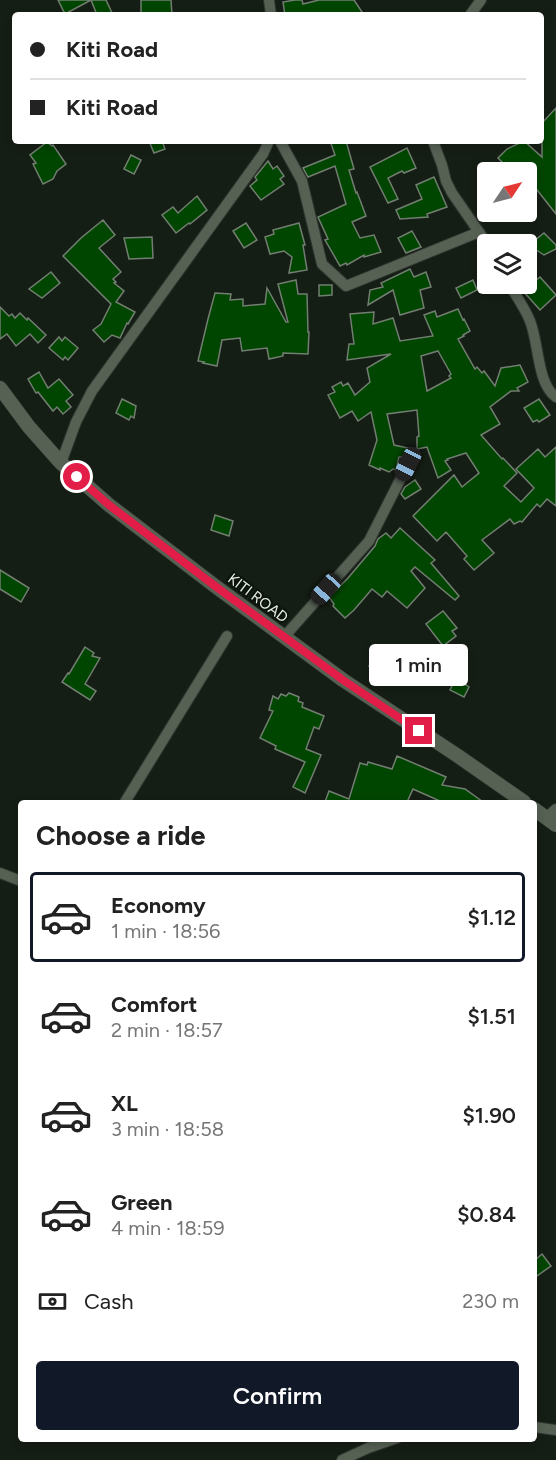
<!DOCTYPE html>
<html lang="en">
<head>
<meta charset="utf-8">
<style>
	:root { --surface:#fff; --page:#f6f6f6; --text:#222; --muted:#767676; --line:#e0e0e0; --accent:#111827 }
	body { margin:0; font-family:Figtree,sans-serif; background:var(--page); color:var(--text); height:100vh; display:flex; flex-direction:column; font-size:22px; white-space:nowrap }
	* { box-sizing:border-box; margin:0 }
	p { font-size:20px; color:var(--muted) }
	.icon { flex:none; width:33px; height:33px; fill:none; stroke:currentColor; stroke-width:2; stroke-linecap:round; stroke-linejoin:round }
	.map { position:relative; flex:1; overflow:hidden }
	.side { position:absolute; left:18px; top:800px; width:519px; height:642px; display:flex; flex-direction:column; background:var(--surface); border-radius:6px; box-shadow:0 3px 9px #0003 }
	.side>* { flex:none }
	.top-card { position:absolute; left:12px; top:12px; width:532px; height:132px; border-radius:6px; box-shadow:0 3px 9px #0003; display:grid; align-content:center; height:132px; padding:0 18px; background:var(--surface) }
	.needle { width:39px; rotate:55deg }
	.buttons { position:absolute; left:477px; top:162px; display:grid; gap:12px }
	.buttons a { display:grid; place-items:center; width:60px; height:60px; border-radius:6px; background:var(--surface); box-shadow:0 3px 9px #0003; font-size:30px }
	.end { position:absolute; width:27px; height:27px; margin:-14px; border:8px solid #e11d48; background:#fff; box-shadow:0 0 0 3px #fff }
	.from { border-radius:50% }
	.bubble { position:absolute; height:42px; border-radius:6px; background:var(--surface); box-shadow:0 3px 9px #0003; font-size:20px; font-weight:600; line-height:42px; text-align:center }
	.car { position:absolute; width:18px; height:36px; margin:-18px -9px; border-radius:8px; box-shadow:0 0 4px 2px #0007; background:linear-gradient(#222 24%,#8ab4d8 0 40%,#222 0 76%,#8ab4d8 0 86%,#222 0) }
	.top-card b { display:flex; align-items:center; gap:21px; height:57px; font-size:22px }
	.top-card b+b { border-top:2px solid var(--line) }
	.top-card i { width:15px; height:15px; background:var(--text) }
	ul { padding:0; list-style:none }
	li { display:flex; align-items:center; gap:18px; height:90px; margin:0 12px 9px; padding:0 6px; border:3px solid transparent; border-radius:6px }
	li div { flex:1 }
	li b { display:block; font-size:22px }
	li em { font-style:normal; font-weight:600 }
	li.on { border-color:var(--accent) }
	li>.icon { width:54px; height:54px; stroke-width:1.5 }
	h2 { padding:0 18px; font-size:27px; line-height:72px }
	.pay { display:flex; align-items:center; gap:15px; height:66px; padding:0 18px; font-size:22px }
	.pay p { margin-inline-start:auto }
	.action { display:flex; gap:12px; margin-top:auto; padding:12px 18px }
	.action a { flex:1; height:69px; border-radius:6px; background:var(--accent); color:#fff; font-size:24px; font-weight:600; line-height:69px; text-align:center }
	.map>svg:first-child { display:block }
</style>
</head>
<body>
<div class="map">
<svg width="556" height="1460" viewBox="0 0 556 1460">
	<rect width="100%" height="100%" fill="#151e14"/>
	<g fill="#004500" stroke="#727e71" stroke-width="1.5" fill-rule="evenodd">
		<path d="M 58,0 L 106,0 L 113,15 L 97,15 L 91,0 L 65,14 Z"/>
		<path d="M 141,0 L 171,0 L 172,15 L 141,15 Z"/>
		<path d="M 295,0 L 302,0 L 303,4 L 319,0 L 354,0 L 364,15 L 285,15 L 283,2 Z"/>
		<path d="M 556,108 L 556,214 L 534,186 L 526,193 L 526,172 L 512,172 L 498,158 L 507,149 L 524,141 L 542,157 L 542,123 Z"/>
		<path d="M 149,141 L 162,141 L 165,149 L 154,153 Z"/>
		<path d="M 330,141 L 346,141 L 354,169 L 349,170 L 356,193 L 357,192 L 366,216 L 352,222 L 360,238 L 374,235 L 381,252 L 364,257 L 364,255 L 347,265 L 346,263 L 340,266 L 325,240 L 328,239 L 318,217 L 346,204 L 335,166 L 308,177 L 303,168 L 335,155 Z"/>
		<path d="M 47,142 L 52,146 L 53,145 L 66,164 L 57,171 L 53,179 L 43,184 L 33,164 L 36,163 L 30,155 Z"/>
		<path d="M 407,148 L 416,168 L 404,173 L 402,171 L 388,178 L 398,199 L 388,203 L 370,167 Z"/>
		<path d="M 131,155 L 141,160 L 134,174 L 124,169 Z"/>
		<path d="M 268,161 L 273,169 L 277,166 L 284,176 L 280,179 L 284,184 L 261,200 L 250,186 L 257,180 L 255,177 Z"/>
		<path d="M 434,177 L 447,207 L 427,214 L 428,217 L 400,219 L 396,210 L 422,199 L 416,185 Z"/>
		<path d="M 197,196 L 207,210 L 190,224 L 189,223 L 176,233 L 162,215 L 173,207 L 178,213 Z"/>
		<path d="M 103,220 L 115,235 L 99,248 L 121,272 L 113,279 L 116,282 L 114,283 L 124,291 L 116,302 L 135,312 L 128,324 L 127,323 L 120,338 L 112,335 L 104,342 L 93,330 L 101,324 L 111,304 L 63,256 L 81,238 Z"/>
		<path d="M 246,223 L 257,240 L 244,248 L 233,231 Z"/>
		<path d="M 299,223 L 305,245 L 303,245 L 307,270 L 289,273 L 292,257 L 284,251 L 270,254 L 265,237 L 274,234 L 273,230 Z"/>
		<path d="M 412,231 L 421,247 L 406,253 L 398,238 Z"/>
		<path d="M 544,233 L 556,245 L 556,249 L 544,255 L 529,245 Z"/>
		<path d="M 152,237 L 153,258 L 129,259 L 124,238 Z"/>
		<path d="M 410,269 L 414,277 L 426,272 L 431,287 L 420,290 L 424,308 L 400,315 L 393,290 L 368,305 L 370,290 L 383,287 L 381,283 Z"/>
		<path d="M 51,272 L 60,283 L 42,298 L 29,289 Z"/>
		<path d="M 540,277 L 556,295 L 540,310 L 523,291 Z"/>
		<path d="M 296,280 L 298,294 L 307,294 L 308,332 L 309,332 L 308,354 L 283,353 L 283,356 L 269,359 L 267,348 L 242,351 L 240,338 L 222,340 L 217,366 L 203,363 L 204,362 L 198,361 L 208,319 L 215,293 L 231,294 L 230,300 L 243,299 L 243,306 L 265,304 L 267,288 L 286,322 L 288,322 L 278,284 Z"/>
		<path d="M 473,280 L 477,290 L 461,298 L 456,288 Z"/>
		<path d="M 319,285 L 332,285 L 332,295 L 319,296 Z"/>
		<path d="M 0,307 L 9,316 L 12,314 L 15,318 L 20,313 L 27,320 L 28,318 L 46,335 L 38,343 L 30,334 L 16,346 L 7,334 L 0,339 Z"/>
		<path d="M 458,309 L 463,320 L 464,319 L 470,331 L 463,335 L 464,336 L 458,339 L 475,369 L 477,367 L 482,373 L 484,371 L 495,386 L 501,368 L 520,365 L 528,382 L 517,388 L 519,391 L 511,391 L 490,407 L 500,424 L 481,435 L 502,459 L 503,458 L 517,473 L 504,486 L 521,502 L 534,488 L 516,469 L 538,449 L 545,457 L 556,447 L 556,506 L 547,499 L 540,507 L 537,504 L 522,522 L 520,521 L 514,524 L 510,519 L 482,540 L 494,553 L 474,570 L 464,559 L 467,556 L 446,532 L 437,541 L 413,516 L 454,475 L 462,487 L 479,473 L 466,453 L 447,459 L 448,460 L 445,461 L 451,470 L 438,478 L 427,447 L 417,449 L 417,437 L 419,436 L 417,410 L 387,414 L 394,445 L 408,448 L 405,457 L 399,457 L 396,470 L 393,469 L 389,472 L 380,468 L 380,470 L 369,465 L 377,440 L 371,412 L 358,421 L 352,411 L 340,418 L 328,395 L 335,392 L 332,387 L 341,382 L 343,386 L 348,383 L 355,395 L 370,382 L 367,368 L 391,354 L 347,360 L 349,344 L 354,344 L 350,314 L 374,312 L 373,324 L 393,318 L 400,341 L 433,336 L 424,315 L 435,311 L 437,317 ZM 438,351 L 451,374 L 449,376 L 451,378 L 427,391 L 421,356 Z"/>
		<path d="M 59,337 L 62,341 L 65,337 L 78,348 L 68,360 L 65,357 L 63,360 L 49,348 Z"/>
		<path d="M 39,372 L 48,388 L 59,379 L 73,395 L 66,401 L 71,407 L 63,414 L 57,407 L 53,411 L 38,392 L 36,393 L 28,379 Z"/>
		<path d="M 122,399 L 136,406 L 134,418 L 131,416 L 129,420 L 116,413 Z"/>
		<path d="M 539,399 L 550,415 L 539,422 L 537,420 L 533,422 L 524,408 Z"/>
		<path d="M 415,480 L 421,489 L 405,499 L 401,494 L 405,487 Z"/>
		<path d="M 215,515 L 233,521 L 229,536 L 211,530 Z"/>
		<path d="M 400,528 L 435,560 L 431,563 L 459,596 L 455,600 L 415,567 L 411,571 L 425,588 L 407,608 L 387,591 L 382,597 L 372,589 L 354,610 L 345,618 L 333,606 L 334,604 L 329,597 L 348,578 L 375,546 L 378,539 L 386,533 L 391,538 Z"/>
		<path d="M 0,570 L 29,588 L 21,602 L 0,589 Z"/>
		<path d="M 443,611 L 457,628 L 452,631 L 456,636 L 443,646 L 426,624 Z"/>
		<path d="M 85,647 L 94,653 L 92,656 L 100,658 L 85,684 L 96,691 L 90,700 L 62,682 L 68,673 L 69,674 Z"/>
		<path d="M 410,648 L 427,659 L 420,670 L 403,659 Z"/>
		<path d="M 375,657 L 390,667 L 383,675 L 369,666 Z"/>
		<path d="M 456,678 L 469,687 L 464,697 L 450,690 Z"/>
		<path d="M 289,693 L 299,697 L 298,701 L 303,703 L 302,707 L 324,716 L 319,729 L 314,727 L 306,749 L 321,755 L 305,793 L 293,787 L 305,762 L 275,749 L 276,746 L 260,738 L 273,711 L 269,710 L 273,696 L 278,699 L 281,694 L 286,696 Z"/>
		<path d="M 397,756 L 446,777 L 442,785 L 465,789 L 483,802 L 442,802 L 413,789 L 407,802 L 325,802 L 329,791 L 349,799 L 360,763 L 367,765 L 368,762 L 392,769 Z"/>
		<path d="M 542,1254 L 551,1266 L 534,1278 L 534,1261 Z"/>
	</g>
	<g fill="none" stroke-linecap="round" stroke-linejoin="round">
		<g stroke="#303630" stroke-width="12">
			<g id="minor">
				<path d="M 269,0 L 271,15"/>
				<path d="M 470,15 L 481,0"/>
				<path d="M 280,141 L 302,181 L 322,264 L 346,286 L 479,232"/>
				<path d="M 433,141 L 442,165 L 446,181 L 452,193 L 488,245"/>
				<path d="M 509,284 C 516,296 525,308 530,321 C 539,343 537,384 556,397"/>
				<path d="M 61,463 L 76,422 L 92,391 L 263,154 L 269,141"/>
				<path d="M 284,637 L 369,541 L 408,464"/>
				<path d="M 125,802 L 227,636"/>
				<path d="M 546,818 L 556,809"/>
				<path d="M 0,873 L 21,881"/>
				<path d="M 534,1427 L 556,1430"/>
				<path d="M 342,1460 L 368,1448 L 397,1438"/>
			</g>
		</g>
		<g stroke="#303630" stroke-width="15">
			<g id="tertiary">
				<path d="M 0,388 L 29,427 L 61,463 L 109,505 L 215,586 L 343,680 L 458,756 L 524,802"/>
				<path d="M 534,809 L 556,825"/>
			</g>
		</g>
		<use href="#minor" stroke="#566154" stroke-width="10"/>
		<use href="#tertiary" stroke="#566154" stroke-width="14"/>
	</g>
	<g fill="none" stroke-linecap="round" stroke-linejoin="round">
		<path stroke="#e11d48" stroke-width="8" d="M 77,477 L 109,505 L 215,586 L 343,680 L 419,731"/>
	</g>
	<g text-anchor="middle" stroke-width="4.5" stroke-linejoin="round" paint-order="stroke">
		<g font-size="15" fill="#e9efe8" stroke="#0c150b">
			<text transform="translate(258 598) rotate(37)" y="5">KITI ROAD</text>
		</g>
	</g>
</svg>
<div class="buttons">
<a><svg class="needle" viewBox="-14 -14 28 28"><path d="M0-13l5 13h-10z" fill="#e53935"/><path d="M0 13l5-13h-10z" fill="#767676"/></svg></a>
<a><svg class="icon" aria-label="layers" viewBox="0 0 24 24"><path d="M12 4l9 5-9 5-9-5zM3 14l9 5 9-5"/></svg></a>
</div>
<i class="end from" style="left:77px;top:477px"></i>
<i class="end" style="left:419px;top:731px"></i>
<div class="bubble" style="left:369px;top:644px;width:99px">1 min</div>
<i class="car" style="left:408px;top:464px;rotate:207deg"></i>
<i class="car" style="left:326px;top:589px;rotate:222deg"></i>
<div class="top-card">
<b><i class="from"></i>Kiti Road</b>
<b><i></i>Kiti Road</b>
</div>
<section class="side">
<h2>Choose a ride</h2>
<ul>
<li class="on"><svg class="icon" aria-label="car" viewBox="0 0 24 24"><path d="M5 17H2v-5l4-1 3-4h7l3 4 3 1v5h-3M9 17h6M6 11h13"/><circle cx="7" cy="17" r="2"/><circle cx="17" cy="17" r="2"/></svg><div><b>Economy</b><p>1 min · 18:56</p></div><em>$1.12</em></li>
<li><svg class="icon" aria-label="car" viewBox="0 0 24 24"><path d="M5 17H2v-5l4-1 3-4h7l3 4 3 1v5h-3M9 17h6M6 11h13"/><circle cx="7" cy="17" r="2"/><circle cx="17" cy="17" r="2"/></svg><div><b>Comfort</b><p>2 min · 18:57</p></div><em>$1.51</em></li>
<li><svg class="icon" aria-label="car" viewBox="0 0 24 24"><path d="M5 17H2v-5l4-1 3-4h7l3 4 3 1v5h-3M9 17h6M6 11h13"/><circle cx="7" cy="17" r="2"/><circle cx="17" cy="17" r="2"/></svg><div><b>XL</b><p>3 min · 18:58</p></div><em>$1.90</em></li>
<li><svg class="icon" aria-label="car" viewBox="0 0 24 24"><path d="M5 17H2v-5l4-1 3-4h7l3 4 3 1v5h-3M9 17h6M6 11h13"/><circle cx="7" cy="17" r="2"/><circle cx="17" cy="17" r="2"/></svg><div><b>Green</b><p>4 min · 18:59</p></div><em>$0.84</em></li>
</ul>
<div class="pay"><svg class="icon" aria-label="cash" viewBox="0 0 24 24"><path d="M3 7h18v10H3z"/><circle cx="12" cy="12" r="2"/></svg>Cash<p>230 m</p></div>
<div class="action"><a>Confirm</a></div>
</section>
</div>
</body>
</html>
